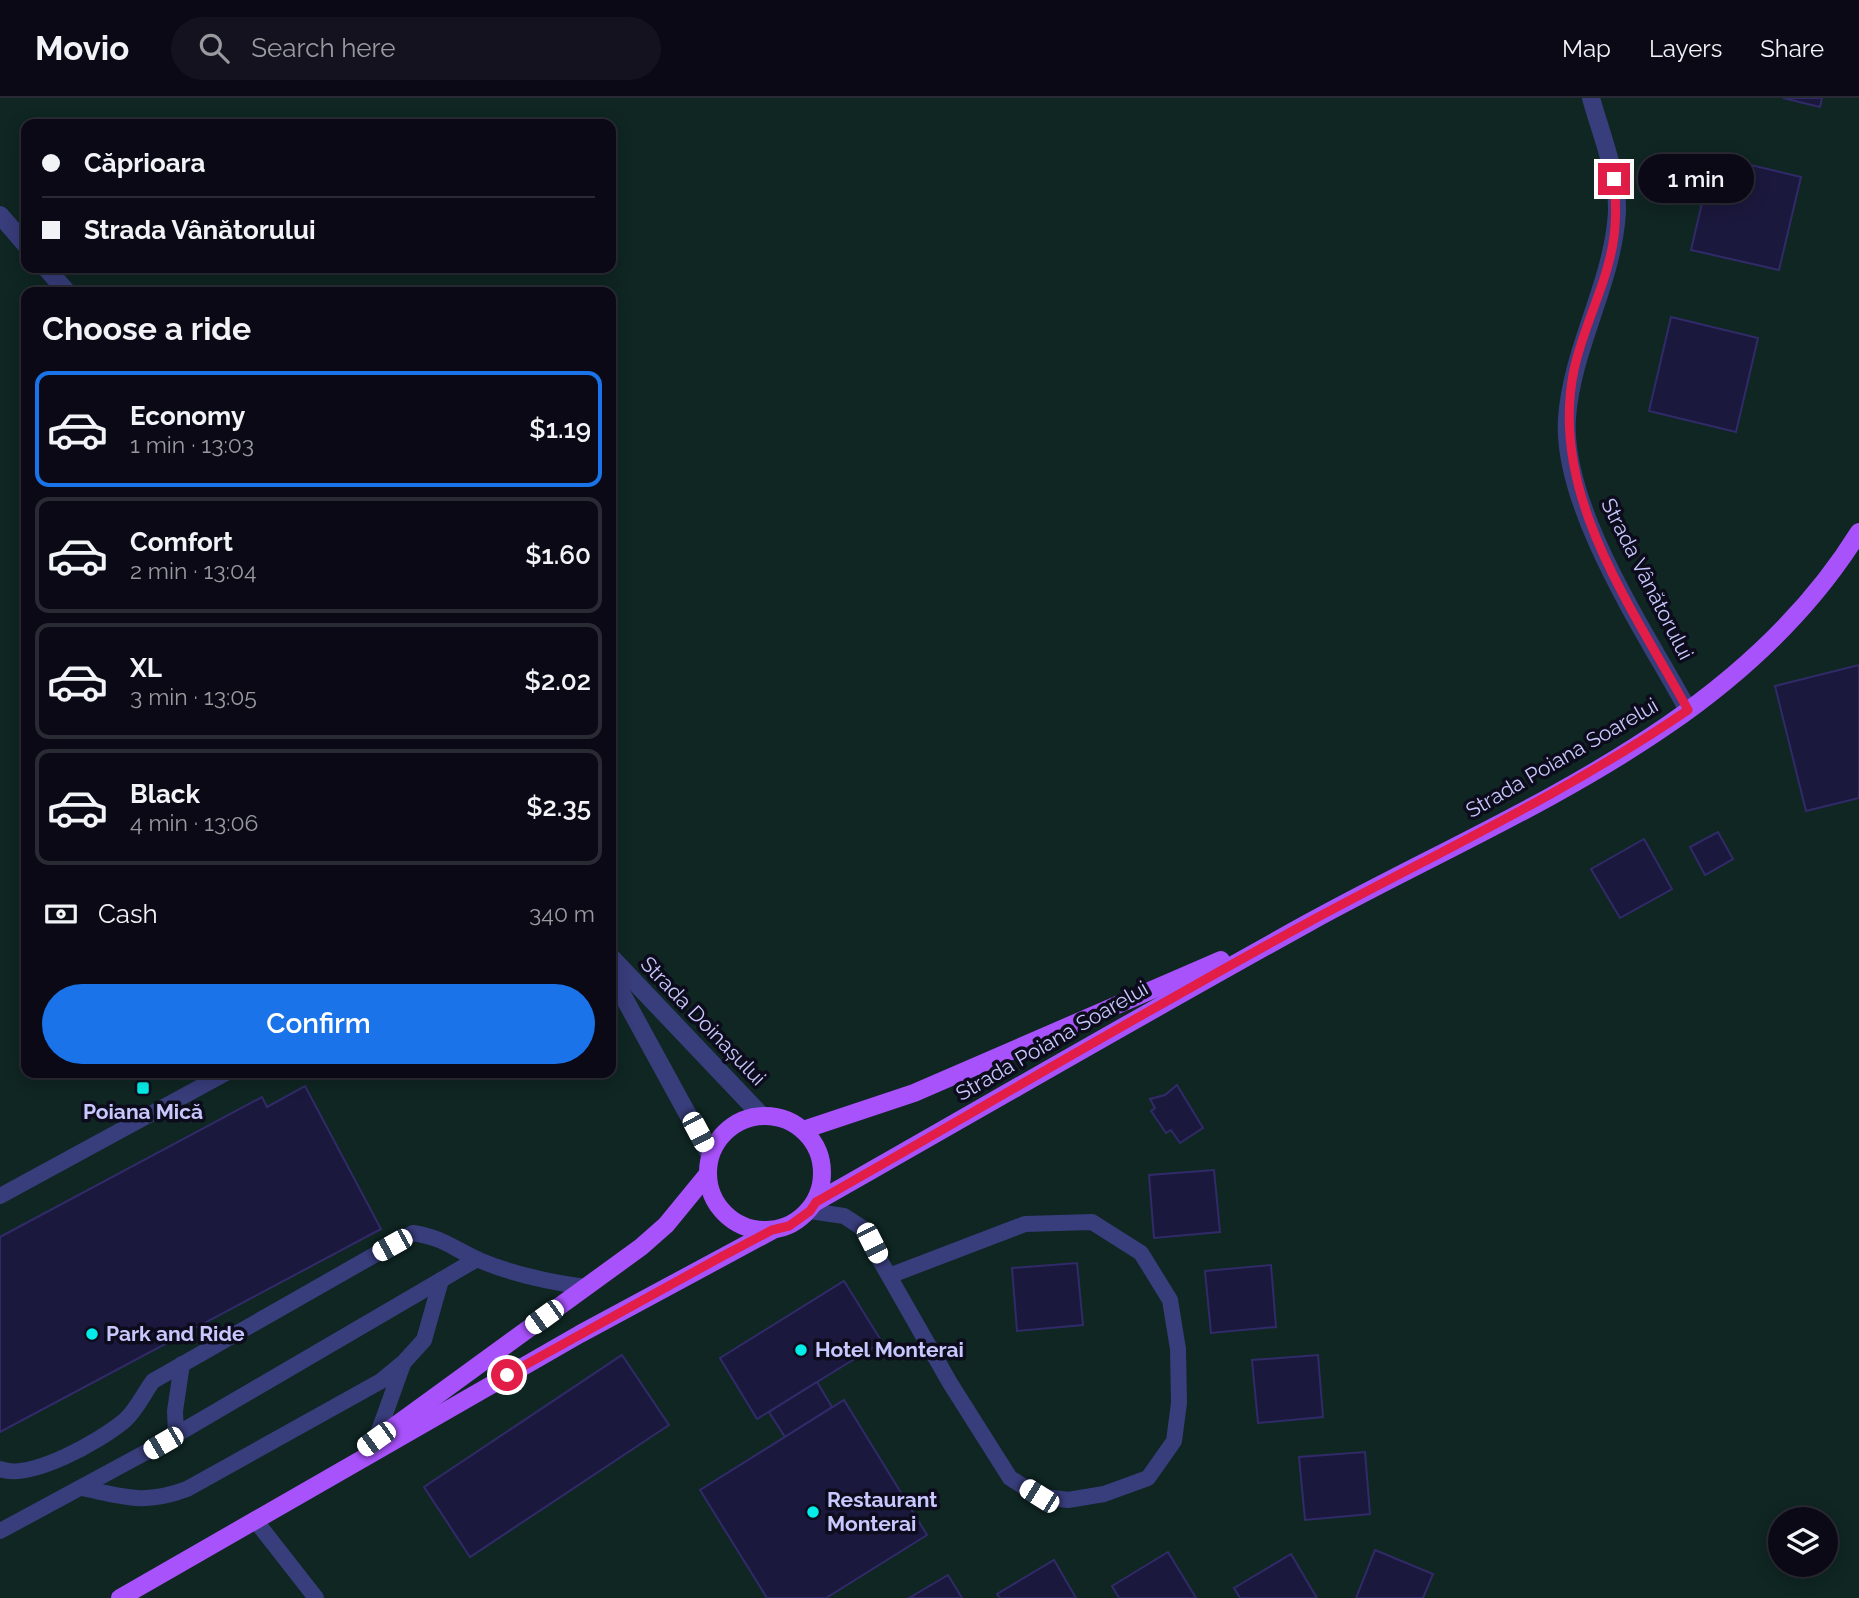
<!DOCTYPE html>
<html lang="en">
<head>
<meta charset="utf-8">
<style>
	:root { --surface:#0a0915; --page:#13121e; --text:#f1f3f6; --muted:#999aa0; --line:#2a2a34; --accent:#1a73e8 }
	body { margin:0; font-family:Raleway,sans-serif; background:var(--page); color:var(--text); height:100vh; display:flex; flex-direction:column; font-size:26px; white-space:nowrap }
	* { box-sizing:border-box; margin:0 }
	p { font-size:23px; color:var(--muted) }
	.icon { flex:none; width:38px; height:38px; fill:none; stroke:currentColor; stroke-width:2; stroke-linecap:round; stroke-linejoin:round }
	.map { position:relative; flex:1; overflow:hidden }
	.side { position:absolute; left:21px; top:189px; width:595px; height:791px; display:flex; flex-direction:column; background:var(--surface); border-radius:14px; box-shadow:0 4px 18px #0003,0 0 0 2px var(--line) }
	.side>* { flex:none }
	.hud { position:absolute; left:21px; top:21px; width:595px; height:154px; border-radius:14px; box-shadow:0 4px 18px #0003,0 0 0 2px var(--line); display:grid; align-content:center; height:154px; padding:0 21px; background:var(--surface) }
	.tools { position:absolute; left:1768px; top:1409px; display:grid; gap:14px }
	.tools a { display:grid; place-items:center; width:70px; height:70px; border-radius:50%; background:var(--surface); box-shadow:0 4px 18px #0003,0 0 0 2px var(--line); font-size:35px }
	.end { position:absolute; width:32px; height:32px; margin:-16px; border:9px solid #e11d48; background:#fff; box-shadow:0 0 0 4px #fff }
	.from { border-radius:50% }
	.bubble { position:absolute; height:49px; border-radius:24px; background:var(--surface); box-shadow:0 4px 18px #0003,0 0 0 2px var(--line); font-size:23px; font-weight:600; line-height:49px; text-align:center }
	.car { position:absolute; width:21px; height:42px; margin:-21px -10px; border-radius:9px; box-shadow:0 0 5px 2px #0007; background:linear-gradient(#fff 24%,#345 0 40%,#fff 0 76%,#345 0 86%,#fff 0) }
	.hud b { display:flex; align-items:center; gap:24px; height:66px; font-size:26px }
	.hud b+b { border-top:2px solid var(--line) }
	.hud i { width:18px; height:18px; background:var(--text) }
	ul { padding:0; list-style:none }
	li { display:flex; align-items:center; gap:21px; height:116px; margin:0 14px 10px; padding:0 7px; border:4px solid var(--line); border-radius:14px }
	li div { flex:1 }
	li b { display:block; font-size:26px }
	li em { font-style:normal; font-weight:600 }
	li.current { border-color:var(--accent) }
	li>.icon { width:63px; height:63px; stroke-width:1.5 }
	h2 { padding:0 21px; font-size:32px; line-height:84px }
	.pay { display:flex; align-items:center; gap:18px; height:77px; padding:0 21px; font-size:26px }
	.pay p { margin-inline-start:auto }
	.button { display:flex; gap:14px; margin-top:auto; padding:14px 21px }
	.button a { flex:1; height:80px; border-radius:42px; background:var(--accent); color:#fff; font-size:28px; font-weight:600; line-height:80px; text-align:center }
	header { display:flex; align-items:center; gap:42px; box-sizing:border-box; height:98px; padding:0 35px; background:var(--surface); border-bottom:2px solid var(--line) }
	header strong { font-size:33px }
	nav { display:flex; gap:38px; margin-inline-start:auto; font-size:24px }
	.search { width:490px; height:63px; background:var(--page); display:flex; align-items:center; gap:18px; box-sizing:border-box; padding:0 24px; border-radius:38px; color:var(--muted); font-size:26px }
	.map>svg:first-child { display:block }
</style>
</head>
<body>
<header>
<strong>Movio</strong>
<div class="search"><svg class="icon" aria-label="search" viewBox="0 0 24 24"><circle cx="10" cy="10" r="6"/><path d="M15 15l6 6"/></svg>Search here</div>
<nav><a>Map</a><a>Layers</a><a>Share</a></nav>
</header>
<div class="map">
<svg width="1859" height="1500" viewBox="0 0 1859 1500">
	<rect width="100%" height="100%" fill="#0d0c1c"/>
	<path fill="#0f2623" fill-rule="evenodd" d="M 0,0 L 1859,0 L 1859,1500 L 0,1500 ZM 26,26 L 611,26 L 611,170 L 26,170 ZM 26,194 L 611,194 L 611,975 L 26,975 ZM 1780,1421 L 1825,1421 L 1825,1466 L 1780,1466 Z"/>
	<g fill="#1b183d" stroke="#302b68" stroke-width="2">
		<path d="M 1783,0 L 1822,0 L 1820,9 Z"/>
		<path d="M 1713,58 L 1801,79 L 1779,172 L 1691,152 Z"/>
		<path d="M 1671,219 L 1758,240 L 1736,334 L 1649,313 Z"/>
		<path d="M 1859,567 L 1859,700 L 1806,713 L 1775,588 Z"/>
		<path d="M 1718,734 L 1733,761 L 1705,777 L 1690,749 Z"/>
		<path d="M 1644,741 L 1672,791 L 1620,820 L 1591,771 Z"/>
		<path d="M 1177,987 L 1203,1030 L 1180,1045 L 1171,1032 L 1166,1035 L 1151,1013 L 1155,1010 L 1150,1001 L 1165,997 Z"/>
		<path d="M 305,988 L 381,1131 L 0,1334 L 0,1139 L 262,999 L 267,1009 Z"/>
		<path d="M 1214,1072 L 1220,1134 L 1154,1140 L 1149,1077 Z"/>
		<path d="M 1077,1165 L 1083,1227 L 1017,1233 L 1012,1170 Z"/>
		<path d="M 1271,1167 L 1276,1229 L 1211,1235 L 1205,1173 Z"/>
		<path d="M 844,1183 L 882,1244 L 757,1321 L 720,1260 Z"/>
		<path d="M 622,1257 L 669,1327 L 470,1459 L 424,1389 Z"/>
		<path d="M 1318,1257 L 1323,1319 L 1258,1325 L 1252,1262 Z"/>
		<path d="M 817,1284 L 832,1309 L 785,1339 L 769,1314 Z"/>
		<path d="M 844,1302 L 927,1437 L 826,1500 L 767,1500 L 700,1392 Z"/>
		<path d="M 1365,1354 L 1370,1416 L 1305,1422 L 1299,1359 Z"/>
		<path d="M 1375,1452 L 1433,1476 L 1423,1500 L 1356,1500 Z"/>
		<path d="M 1168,1454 L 1196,1500 L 1119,1500 L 1112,1488 Z"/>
		<path d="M 1291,1456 L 1317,1500 L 1240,1500 L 1234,1490 Z"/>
		<path d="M 1054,1462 L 1076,1500 L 1000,1500 L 997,1496 Z"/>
		<path d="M 948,1477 L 962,1500 L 909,1500 Z"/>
	</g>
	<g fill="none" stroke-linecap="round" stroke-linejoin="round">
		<g stroke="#383d7b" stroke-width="16">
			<path d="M 0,1098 L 226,975"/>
			<path d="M 810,1113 L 844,1118 L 861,1129 L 950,1285 L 1010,1380 L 1039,1398 L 1068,1402 L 1104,1396 L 1148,1380 L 1174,1343 L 1179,1305 L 1178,1251 L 1170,1202 L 1141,1155 L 1092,1124 L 1025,1126 L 889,1178"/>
			<path d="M 176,1337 L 175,1313 L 182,1266"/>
			<path d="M 376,1341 L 403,1266"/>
			<path d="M 0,1371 C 30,1383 100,1343 124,1323 C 136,1313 144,1295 153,1283 L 413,1135 C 444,1140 452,1150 479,1162 C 514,1177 548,1184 586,1189"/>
			<path d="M 82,1390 C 125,1399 144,1407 187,1391 L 381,1283 L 404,1264 L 424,1242 L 441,1182"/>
			<path d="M 255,1422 L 316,1500"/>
			<path d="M 0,1433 L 150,1352 L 477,1161"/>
		</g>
		<g stroke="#383d7b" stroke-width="18">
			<path d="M 1591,0 C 1601,36 1618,76 1617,114 C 1613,185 1572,249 1567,320 C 1561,409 1646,535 1688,612"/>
			<path d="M 0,117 L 26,147"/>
			<path d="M 46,170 L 67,194"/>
			<path d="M 611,859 L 762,1018"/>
			<path d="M 611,876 L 710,1057"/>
		</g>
		<g stroke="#a852fb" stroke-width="18">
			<circle cx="765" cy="1075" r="57"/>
			<path d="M 803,1032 L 914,995 L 1221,862"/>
			<path d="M 816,1104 C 980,1011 1143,916 1308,825 C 1504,717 1736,633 1859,434"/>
			<path d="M 381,1338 L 641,1149 L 666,1127 L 707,1077"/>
			<path d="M 120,1500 L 580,1236 L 773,1132"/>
		</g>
	</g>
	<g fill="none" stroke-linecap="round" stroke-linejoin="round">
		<path stroke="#e11d48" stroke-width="9" d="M 507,1277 L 721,1159 L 772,1132 L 789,1128 L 810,1113 L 816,1104 C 980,1011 1143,914 1309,824 C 1437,755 1568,694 1688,612 C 1632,509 1548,395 1574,272 C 1583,229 1606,188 1613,145 C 1617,123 1616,103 1614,81"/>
	</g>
	<g fill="#05ede9" stroke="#0d0c1c" stroke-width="2.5">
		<rect x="136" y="983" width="14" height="14" rx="3.5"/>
		<circle cx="92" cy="1236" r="7"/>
		<circle cx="801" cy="1252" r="7"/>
		<circle cx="813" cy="1414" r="7"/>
	</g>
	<g text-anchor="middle" stroke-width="7" stroke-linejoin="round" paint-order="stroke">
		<g font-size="21" fill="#c8c8fe" stroke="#0d0c1c">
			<text transform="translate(1647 481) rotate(63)" y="7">Strada Vânătorului</text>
			<text transform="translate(1562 660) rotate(-30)" y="7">Strada Poiana Soarelui</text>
			<text transform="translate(703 923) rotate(46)" y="7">Strada Doinașului</text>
			<text transform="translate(1052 943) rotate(-30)" y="7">Strada Poiana Soarelui</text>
		</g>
		<g font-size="21" font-weight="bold" fill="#c8c8fe" stroke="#0d0c1c" text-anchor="start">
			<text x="143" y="1021" text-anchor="middle">Poiana Mică</text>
			<text x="106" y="1243">Park and Ride</text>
			<text x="815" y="1259">Hotel Monterai</text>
			<text x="827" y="1409">Restaurant<tspan x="827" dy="24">Monterai</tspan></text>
		</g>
	</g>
</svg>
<div class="tools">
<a><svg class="icon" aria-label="layers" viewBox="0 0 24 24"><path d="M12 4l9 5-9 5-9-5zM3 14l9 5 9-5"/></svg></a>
</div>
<i class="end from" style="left:507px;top:1277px"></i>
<i class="end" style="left:1614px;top:81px"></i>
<div class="bubble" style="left:1638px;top:56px;width:116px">1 min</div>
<i class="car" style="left:698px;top:1034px;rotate:152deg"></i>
<i class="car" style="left:872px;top:1145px;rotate:153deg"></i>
<i class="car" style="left:392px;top:1147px;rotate:241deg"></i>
<i class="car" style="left:544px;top:1219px;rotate:234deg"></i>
<i class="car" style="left:376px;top:1341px;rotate:234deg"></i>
<i class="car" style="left:163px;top:1345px;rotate:240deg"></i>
<i class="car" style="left:1039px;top:1398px;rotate:302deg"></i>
<div class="hud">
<b><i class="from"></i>Căprioara</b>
<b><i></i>Strada Vânătorului</b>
</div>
<section class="side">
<h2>Choose a ride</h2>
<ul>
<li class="current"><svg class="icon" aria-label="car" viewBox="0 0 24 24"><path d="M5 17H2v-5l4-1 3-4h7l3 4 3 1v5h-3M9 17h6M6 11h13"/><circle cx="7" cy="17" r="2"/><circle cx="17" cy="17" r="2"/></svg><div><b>Economy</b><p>1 min · 13:03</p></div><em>$1.19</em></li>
<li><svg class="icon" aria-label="car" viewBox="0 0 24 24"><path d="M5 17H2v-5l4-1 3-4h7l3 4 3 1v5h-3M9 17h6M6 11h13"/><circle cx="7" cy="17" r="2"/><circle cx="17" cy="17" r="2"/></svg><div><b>Comfort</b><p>2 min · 13:04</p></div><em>$1.60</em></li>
<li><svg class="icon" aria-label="car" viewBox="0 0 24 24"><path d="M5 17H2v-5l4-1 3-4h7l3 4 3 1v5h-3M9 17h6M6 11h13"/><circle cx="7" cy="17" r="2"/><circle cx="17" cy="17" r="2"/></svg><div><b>XL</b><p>3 min · 13:05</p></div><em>$2.02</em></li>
<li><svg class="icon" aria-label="car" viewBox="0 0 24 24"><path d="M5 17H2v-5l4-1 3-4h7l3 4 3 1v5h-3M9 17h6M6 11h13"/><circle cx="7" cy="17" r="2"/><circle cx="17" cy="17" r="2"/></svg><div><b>Black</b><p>4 min · 13:06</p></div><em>$2.35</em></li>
</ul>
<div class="pay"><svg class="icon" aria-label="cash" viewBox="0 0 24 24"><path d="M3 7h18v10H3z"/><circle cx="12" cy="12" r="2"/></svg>Cash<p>340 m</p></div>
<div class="button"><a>Confirm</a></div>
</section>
</div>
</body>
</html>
